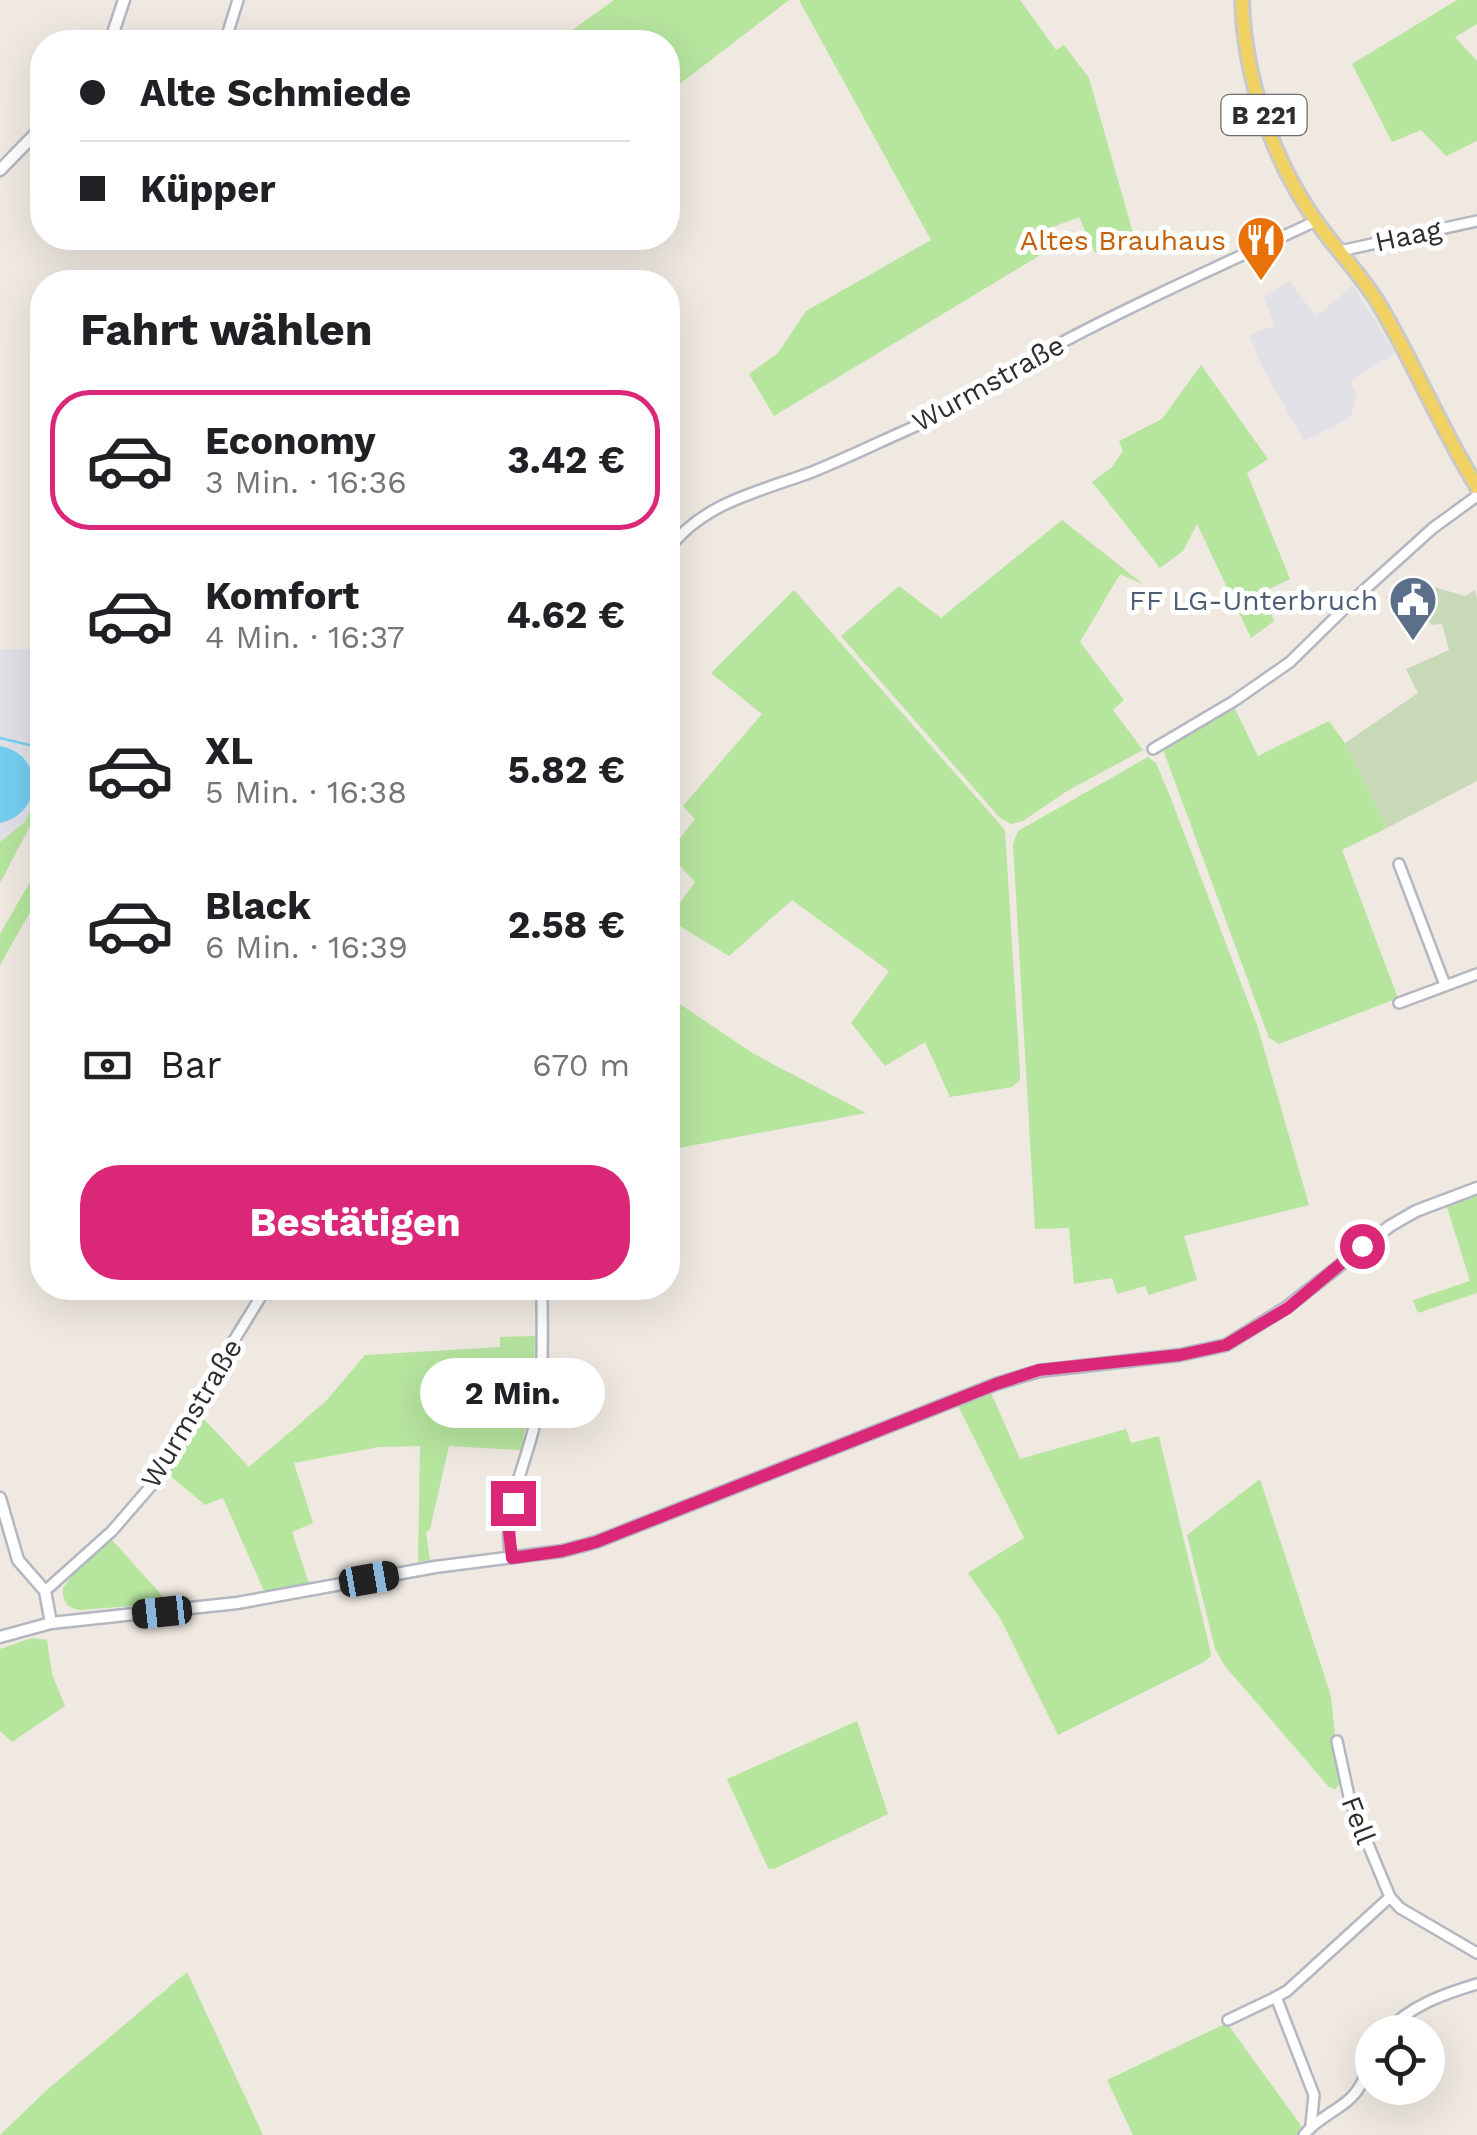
<!DOCTYPE html>
<html lang="de">
<head>
<meta charset="utf-8">
<style>
	:root { --surface:#fff; --page:#f6f6f6; --text:#202124; --muted:#757577; --line:#e0e0e0; --accent:#db2777 }
	body { margin:0; font-family:"Work Sans",sans-serif; background:var(--page); color:var(--text); height:100vh; display:flex; flex-direction:column; font-size:38px; white-space:nowrap }
	* { box-sizing:border-box; margin:0 }
	p { font-size:32px; color:var(--muted) }
	.icon { flex:none; width:55px; height:55px; fill:none; stroke:currentColor; stroke-width:2; stroke-linecap:round; stroke-linejoin:round }
	.map { position:relative; flex:1; overflow:hidden }
	.side { position:absolute; left:30px; top:270px; width:650px; height:1030px; display:flex; flex-direction:column; background:var(--surface); border-radius:40px; box-shadow:0 10px 40px #0002 }
	.side>* { flex:none }
	.top-card { position:absolute; left:30px; top:30px; width:650px; height:220px; border-radius:40px; box-shadow:0 10px 40px #0002; display:grid; align-content:center; height:220px; padding:0 50px; background:var(--surface) }
	.buttons { position:absolute; left:1355px; top:2015px; display:grid; gap:20px }
	.buttons a { display:grid; place-items:center; width:90px; height:90px; border-radius:50%; background:var(--surface); box-shadow:0 10px 40px #0002; font-size:50px }
	.end { position:absolute; width:45px; height:45px; margin:-22px; border:12px solid #db2777; background:#fff; box-shadow:0 0 0 5px #fff }
	.from { border-radius:50% }
	.bubble { position:absolute; height:70px; border-radius:35px; background:var(--surface); box-shadow:0 10px 40px #0002; font-size:32px; font-weight:700; line-height:70px; text-align:center }
	.car { position:absolute; width:30px; height:60px; margin:-30px -15px; border-radius:12px; box-shadow:0 0 8px 2px #0007; background:linear-gradient(#222 24%,#8ab4d8 0 40%,#222 0 76%,#8ab4d8 0 86%,#222 0) }
	.top-card b { display:flex; align-items:center; gap:35px; height:95px; font-size:38px }
	.top-card b+b { border-top:2px solid var(--line) }
	.top-card i { width:25px; height:25px; background:var(--text) }
	ul { padding:0; list-style:none }
	li { display:flex; align-items:center; gap:30px; height:140px; margin:0 20px 15px; padding:0 30px; border:5px solid transparent; border-radius:40px }
	li div { flex:1 }
	li b { display:block; font-size:38px }
	li em { font-style:normal; font-weight:700 }
	li.active { border-color:var(--accent) }
	li>.icon { width:90px; height:90px; stroke-width:1.5 }
	h2 { padding:0 50px; font-size:45px; line-height:120px }
	.pay { display:flex; align-items:center; gap:25px; height:110px; padding:0 50px; font-size:38px }
	.pay p { margin-inline-start:auto }
	.action { display:flex; gap:20px; margin-top:auto; padding:20px 50px }
	.action a { flex:1; height:115px; border-radius:40px; background:var(--accent); color:#fff; font-size:40px; font-weight:700; line-height:115px; text-align:center }
	.map>svg:first-child { display:block }
</style>
</head>
<body>
<div class="map">
<svg width="1477" height="2135" viewBox="0 0 1477 2135">
	<rect width="100%" height="100%" fill="#efe9e1"/>
	<g fill="#e3e1e8">
		<path d="M 1290,281 L 1316,317 L 1353,285 L 1395,353 L 1350,382 L 1357,394 L 1350,418 L 1304,441 L 1262,367 L 1249,335 L 1275,325 L 1263,296 Z"/>
		<path d="M 0,649 L 42,649 L 42,803 L 0,883 Z"/>
	</g>
	<g fill="#b6e59e">
		<path d="M 614,0 L 789,0 L 668,93 L 668,42 L 556,42 Z"/>
		<path d="M 799,0 L 1020,0 L 1056,50 L 1064,45 L 1089,78 L 1135,240 L 1095,253 L 1079,217 L 1035,234 L 1042,254 L 774,416 L 749,374 L 778,353 L 806,311 L 931,240 Z"/>
		<path d="M 1457,0 L 1477,0 L 1477,24 L 1455,37 L 1477,61 L 1477,141 L 1446,156 L 1421,130 L 1392,142 L 1352,64 Z"/>
		<path d="M 1201,365 L 1268,459 L 1247,473 L 1290,579 L 1263,592 L 1274,621 L 1251,638 L 1197,524 L 1183,551 L 1160,568 L 1092,482 L 1111,468 L 1123,451 L 1119,441 L 1162,419 Z"/>
		<path d="M 1062,520 L 1143,584 L 1120,574 L 1080,642 L 1124,700 L 1113,710 L 1143,750 L 1067,791 L 1023,821 L 1011,824 L 1000,818 L 841,636 L 899,586 L 941,618 Z"/>
		<path d="M 794,590 L 1005,830 L 1020,1072 L 1020,1080 L 1012,1087 L 950,1097 L 925,1042 L 885,1066 L 851,1023 L 889,971 L 792,900 L 729,956 L 668,919 L 695,882 L 668,853 L 695,819 L 683,806 L 762,714 L 711,673 Z"/>
		<path d="M 1234,707 L 1258,756 L 1329,721 L 1345,743 L 1387,828 L 1342,850 L 1398,998 L 1279,1044 L 1269,1038 L 1164,752 L 1168,744 Z"/>
		<path d="M 42,755 L 42,803 L 0,883 L 0,842 L 25,822 L 38,792 Z"/>
		<path d="M 1148,757 L 1156,763 L 1170,796 L 1258,1028 L 1309,1205 L 1184,1236 L 1197,1280 L 1149,1295 L 1145,1286 L 1117,1294 L 1112,1278 L 1074,1284 L 1069,1228 L 1035,1229 L 1013,844 L 1018,831 Z"/>
		<path d="M 42,861 L 42,891 L 0,965 L 0,934 Z"/>
		<path d="M 668,996 L 754,1054 L 866,1113 L 668,1150 Z"/>
		<path d="M 1477,1196 L 1477,1293 L 1418,1313 L 1413,1300 L 1470,1281 L 1447,1207 Z"/>
		<path d="M 535,1336 L 534,1381 L 521,1450 L 449,1446 L 430,1529 L 426,1533 L 430,1560 L 418,1562 L 420,1446 L 379,1447 L 294,1463 L 313,1523 L 292,1532 L 309,1584 L 265,1593 L 223,1498 L 205,1505 L 169,1475 L 202,1417 L 249,1467 L 325,1402 L 365,1355 L 500,1347 L 500,1337 Z"/>
		<path d="M 991,1393 L 1020,1459 L 1126,1429 L 1131,1443 L 1159,1436 L 1210,1649 L 1211,1656 L 1204,1662 L 1058,1735 L 1000,1618 L 968,1573 L 1024,1538 L 958,1406 Z"/>
		<path d="M 1260,1479 L 1331,1696 L 1340,1784 L 1335,1789 L 1329,1787 L 1225,1666 L 1215,1649 L 1187,1535 Z"/>
		<path d="M 111,1539 L 169,1603 L 80,1610 C 67,1609 62,1600 63,1588 L 77,1569 Z"/>
		<path d="M 32,1638 L 47,1640 L 52,1674 L 65,1706 L 12,1742 L 0,1731 L 0,1649 Z"/>
		<path d="M 857,1721 L 888,1814 L 774,1869 L 768,1868 L 727,1779 Z"/>
		<path d="M 187,1972 L 263,2135 L 0,2135 L 48,2089 Z"/>
		<path d="M 1227,2023 L 1302,2127 L 1297,2135 L 1133,2135 L 1107,2080 Z"/>
	</g>
	<path fill="#c8d9b8" d="M 1434,587 L 1465,596 L 1475,590 L 1477,598 L 1477,781 L 1387,828 L 1345,743 L 1418,693 L 1406,669 L 1449,650 L 1442,624 L 1432,625 L 1409,602 L 1421,590 Z"/>
	<path fill="#75cff0" d="M 0,746 C 45,754 44,814 0,823 Z"/>
	<g fill="none" stroke-linecap="round" stroke-linejoin="round">
		<path stroke="#75cff0" stroke-width="2.5" d="M 0,738 L 42,748"/>
		<g stroke="#b4b7c1" stroke-width="14">
			<g id="minor">
				<path d="M 225,42 L 238,0"/>
				<path d="M 1340,251 L 1477,221"/>
				<path d="M 668,550 C 703,502 759,492 812,472 C 845,459 877,443 909,429 C 961,407 1005,372 1055,346 C 1140,301 1228,262 1316,221"/>
				<path d="M 1153,749 L 1234,701 L 1290,662 L 1351,602 L 1433,528 L 1477,496"/>
				<path d="M 1399,864 L 1445,985"/>
				<path d="M 1399,1003 L 1477,974"/>
				<path d="M 511,1558 C 500,1508 529,1461 537,1413 C 544,1372 542,1329 542,1288"/>
				<path d="M 45,1591 L 112,1531 L 163,1472 L 222,1360 L 266,1288"/>
				<path d="M 1337,1741 L 1350,1801 L 1390,1897"/>
				<path d="M 1228,2020 L 1276,1997"/>
				<path d="M 1386,2032 C 1410,2006 1443,1994 1477,1984"/>
				<path d="M 1311,2125 L 1314,2095 L 1276,1997 L 1287,1991 L 1390,1897 L 1400,1908 L 1477,1953"/>
				<path d="M 1304,2135 C 1319,2115 1348,2108 1360,2086 C 1366,2077 1368,2065 1372,2055"/>
			</g>
		</g>
		<g stroke="#b4b7c1" stroke-width="15">
			<g id="tertiary">
				<path d="M 110,42 L 124,0"/>
				<path d="M 0,170 L 42,127"/>
				<path d="M 0,1498 L 18,1560 L 45,1591 L 51,1623"/>
				<path d="M 0,1637 L 51,1623 L 237,1603 L 435,1567 L 562,1551 L 596,1542 L 996,1384 L 1039,1371 L 1180,1355 L 1226,1345 L 1287,1307 L 1390,1226 L 1416,1211 L 1477,1188"/>
			</g>
		</g>
		<g stroke="#c9c9c9" stroke-width="18">
			<path id="primary" d="M 1242,0 C 1244,76 1272,159 1316,221 C 1336,250 1362,275 1380,306 C 1415,365 1441,429 1477,487"/>
		</g>
		<use href="#minor" stroke="#fff" stroke-width="9"/>
		<use href="#tertiary" stroke="#fff" stroke-width="10"/>
		<use href="#primary" stroke="#f2d163" stroke-width="12"/>
	</g>
	<g fill="none" stroke-linecap="round" stroke-linejoin="round">
		<path stroke="#db2777" stroke-width="12" d="M 513,1503 L 508,1523 L 512,1558 L 562,1551 L 596,1542 L 996,1384 L 1039,1370 L 1180,1355 L 1226,1345 L 1288,1308 L 1362,1246"/>
	</g>
	<defs>
		<g id="restaurant-pin" transform="scale(2.5)"><path d="M0 17L-7.5 6A9.5 9.5 0 1 1 7.5 6Z" fill="#e8710a" stroke="#fff"/><path d="M-5-6h1v4h1v-4h1v4h1v-4h1v5L-1.5 .5V6h-2V.5L-5-1ZM5-6V6H3V1.5H1.5Q1.5-4 5-6Z" fill="#fff"/></g>
		<g id="civic-pin" transform="scale(2.5)"><path d="M0 17L-7.5 6A9.5 9.5 0 1 1 7.5 6Z" fill="#5c6f8a" stroke="#fff"/><path d="M-.6-6.5H3V-4.5H.6V-3L4-1V1h2V6H-6V1h2V-1L-.6-3ZM-1.2 2.5V6h2.4V2.5Z" fill="#fff"/></g>
	</defs>
	<g fill-rule="evenodd">
		<use href="#restaurant-pin" x="1261" y="240"/>
		<use href="#civic-pin" x="1413" y="600"/>
	</g>
	<g text-anchor="middle" stroke-width="10" stroke-linejoin="round" paint-order="stroke">
		<rect fill="#fff" stroke="#6d6d6d" stroke-width="2.5" x="1221.5" y="95" width="85" height="40" rx="8"/>
		<g font-size="25" font-weight="bold" fill="#2e2e2e">
			<text x="1264" y="124">B 221</text>
		</g>
		<g font-size="28" fill="#2e2e2e" stroke="#fff">
			<text transform="translate(1408 235) rotate(-12)" y="10">Haag</text>
			<text transform="translate(988 383) rotate(-29)" y="10">Wurmstraße</text>
			<text transform="translate(191 1413) rotate(-59)" y="10">Wurmstraße</text>
			<text transform="translate(1359 1820) rotate(69)" y="10">Fell</text>
		</g>
		<g font-size="28" fill="#c56008" stroke="#fff" text-anchor="end">
			<text x="1226" y="250">Altes Brauhaus</text>
		</g>
		<g font-size="28" fill="#4e5e75" stroke="#fff" text-anchor="end">
			<text x="1378" y="610">FF LG-Unterbruch</text>
		</g>
	</g>
</svg>
<div class="buttons">
<a><svg class="icon" aria-label="locate" viewBox="0 0 24 24"><circle cx="12" cy="12" r="6"/><path d="M12 2v4M12 18v4M2 12h4M18 12h4"/></svg></a>
</div>
<i class="end from" style="left:1362px;top:1246px"></i>
<i class="end" style="left:513px;top:1503px"></i>
<div class="bubble" style="left:420px;top:1358px;width:185px">2 Min.</div>
<i class="car" style="left:369px;top:1579px;rotate:80deg"></i>
<i class="car" style="left:162px;top:1612px;rotate:264deg"></i>
<div class="top-card">
<b><i class="from"></i>Alte Schmiede</b>
<b><i></i>Küpper</b>
</div>
<section class="side">
<h2>Fahrt wählen</h2>
<ul>
<li class="active"><svg class="icon" aria-label="car" viewBox="0 0 24 24"><path d="M5 17H2v-5l4-1 3-4h7l3 4 3 1v5h-3M9 17h6M6 11h13"/><circle cx="7" cy="17" r="2"/><circle cx="17" cy="17" r="2"/></svg><div><b>Economy</b><p>3 Min. · 16:36</p></div><em>3.42 €</em></li>
<li><svg class="icon" aria-label="car" viewBox="0 0 24 24"><path d="M5 17H2v-5l4-1 3-4h7l3 4 3 1v5h-3M9 17h6M6 11h13"/><circle cx="7" cy="17" r="2"/><circle cx="17" cy="17" r="2"/></svg><div><b>Komfort</b><p>4 Min. · 16:37</p></div><em>4.62 €</em></li>
<li><svg class="icon" aria-label="car" viewBox="0 0 24 24"><path d="M5 17H2v-5l4-1 3-4h7l3 4 3 1v5h-3M9 17h6M6 11h13"/><circle cx="7" cy="17" r="2"/><circle cx="17" cy="17" r="2"/></svg><div><b>XL</b><p>5 Min. · 16:38</p></div><em>5.82 €</em></li>
<li><svg class="icon" aria-label="car" viewBox="0 0 24 24"><path d="M5 17H2v-5l4-1 3-4h7l3 4 3 1v5h-3M9 17h6M6 11h13"/><circle cx="7" cy="17" r="2"/><circle cx="17" cy="17" r="2"/></svg><div><b>Black</b><p>6 Min. · 16:39</p></div><em>2.58 €</em></li>
</ul>
<div class="pay"><svg class="icon" aria-label="cash" viewBox="0 0 24 24"><path d="M3 7h18v10H3z"/><circle cx="12" cy="12" r="2"/></svg>Bar<p>670 m</p></div>
<div class="action"><a>Bestätigen</a></div>
</section>
</div>
</body>
</html>
